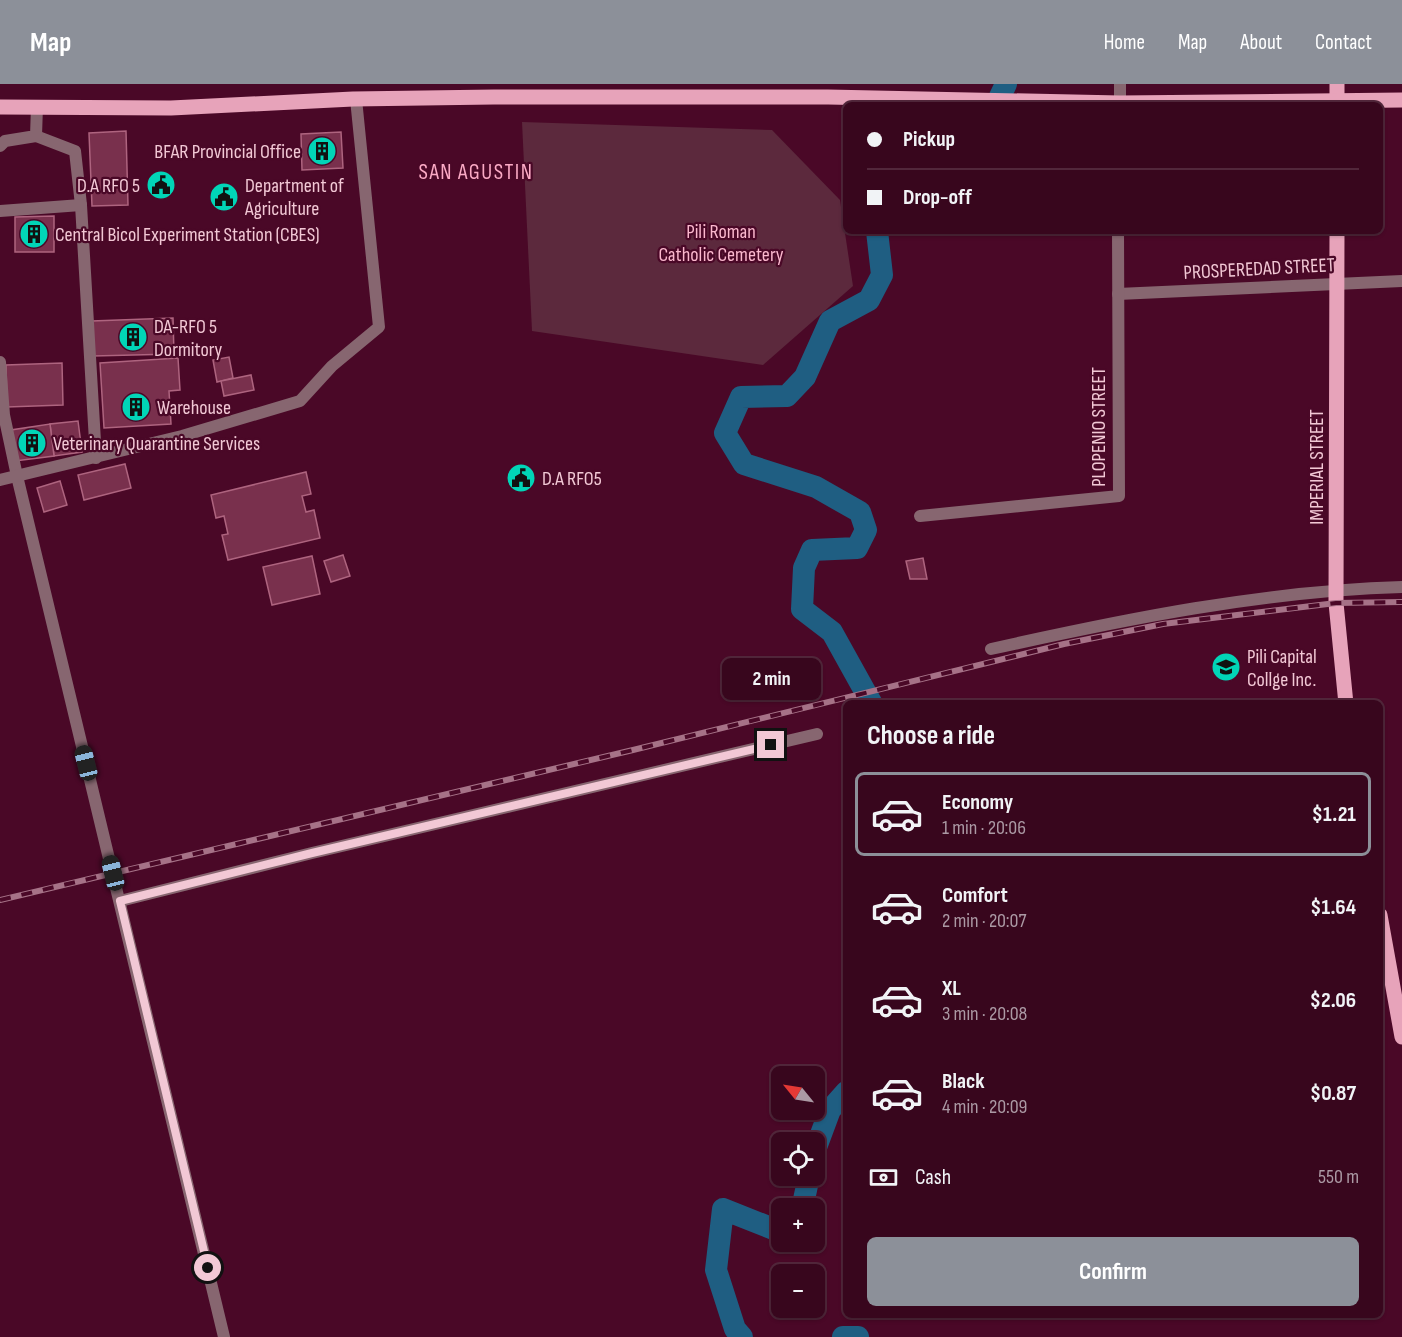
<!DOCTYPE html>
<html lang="en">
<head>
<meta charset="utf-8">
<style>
	:root { --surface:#38061d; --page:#3f0f26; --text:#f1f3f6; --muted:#ab99a4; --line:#52273b; --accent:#8c9099 }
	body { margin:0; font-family:"Sofia Sans Condensed",sans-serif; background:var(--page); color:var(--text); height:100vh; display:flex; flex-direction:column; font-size:22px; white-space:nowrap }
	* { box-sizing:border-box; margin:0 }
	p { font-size:20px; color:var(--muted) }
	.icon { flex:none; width:33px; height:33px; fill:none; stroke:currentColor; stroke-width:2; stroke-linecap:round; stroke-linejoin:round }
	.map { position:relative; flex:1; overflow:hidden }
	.sheet { position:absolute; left:843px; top:616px; width:540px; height:618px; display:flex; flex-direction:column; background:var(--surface); border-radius:9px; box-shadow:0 2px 4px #0004,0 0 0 2px var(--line) }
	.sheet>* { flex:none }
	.top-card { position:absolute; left:843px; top:18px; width:540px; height:132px; border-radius:9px; box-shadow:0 2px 4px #0004,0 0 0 2px var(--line); display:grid; align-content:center; height:132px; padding:0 24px; background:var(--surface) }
	.needle { width:39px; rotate:300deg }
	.fabs { position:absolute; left:771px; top:982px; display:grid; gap:12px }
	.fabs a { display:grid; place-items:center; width:54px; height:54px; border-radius:9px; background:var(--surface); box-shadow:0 2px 4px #0004,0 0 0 2px var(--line); font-size:30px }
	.end { position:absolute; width:27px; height:27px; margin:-14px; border:8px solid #f2c8d5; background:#111; box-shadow:0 0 0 3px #111 }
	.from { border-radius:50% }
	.bubble { position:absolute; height:42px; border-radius:9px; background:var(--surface); box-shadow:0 2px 4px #0004,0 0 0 2px var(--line); font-size:20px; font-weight:700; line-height:42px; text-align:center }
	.car { position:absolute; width:18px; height:36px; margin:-18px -9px; border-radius:8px; box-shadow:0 0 4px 2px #0007; background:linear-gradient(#222 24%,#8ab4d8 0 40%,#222 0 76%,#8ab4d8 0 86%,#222 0) }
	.top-card b { display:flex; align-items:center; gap:21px; height:57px; font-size:22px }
	.top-card b+b { border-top:2px solid var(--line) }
	.top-card i { width:15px; height:15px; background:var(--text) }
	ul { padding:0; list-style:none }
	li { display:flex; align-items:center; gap:18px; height:84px; margin:0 12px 9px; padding:0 12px; border:3px solid transparent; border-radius:9px }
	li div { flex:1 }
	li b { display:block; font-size:22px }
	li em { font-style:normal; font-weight:700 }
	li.on { border-color:var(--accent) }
	li>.icon { width:54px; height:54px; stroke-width:1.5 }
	h2 { padding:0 24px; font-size:27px; line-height:72px }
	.pay { display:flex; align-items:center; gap:15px; height:66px; padding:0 24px; font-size:22px }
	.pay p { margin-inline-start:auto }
	.primary-button { display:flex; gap:12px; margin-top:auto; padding:12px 24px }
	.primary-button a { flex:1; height:69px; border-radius:9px; background:var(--accent); color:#fff; font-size:24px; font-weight:700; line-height:69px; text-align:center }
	header { display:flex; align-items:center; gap:36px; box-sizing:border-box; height:84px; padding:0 30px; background:var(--accent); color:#fff }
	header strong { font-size:28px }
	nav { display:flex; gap:33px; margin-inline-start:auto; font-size:21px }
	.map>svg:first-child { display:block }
</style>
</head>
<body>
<header>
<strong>Map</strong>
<nav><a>Home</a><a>Map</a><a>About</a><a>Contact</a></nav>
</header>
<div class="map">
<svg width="1402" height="1253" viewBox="0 0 1402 1253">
	<rect width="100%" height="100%" fill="#4a0827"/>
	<path fill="#5c293d" d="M 522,38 L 772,46 L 840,116 L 853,202 L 763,281 L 532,247 Z"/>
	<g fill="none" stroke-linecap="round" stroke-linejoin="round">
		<g stroke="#1f5e82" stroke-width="22">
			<path d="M 996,21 L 1006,0"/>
			<path d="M 872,620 L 832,548 L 802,525 L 804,484 L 812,466 L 857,464 L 866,446 L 860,428 L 816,403 L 744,380 L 725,349 L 741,313 L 787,312 L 805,293 L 830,237 L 869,216 L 882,191 L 877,147"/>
			<path d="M 814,1069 L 830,1026 L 846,1008"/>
			<path d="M 802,1125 L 809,1092"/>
			<path d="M 742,1253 L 735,1245 L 716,1186 L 723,1125 L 776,1146 L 782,1142"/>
			<path d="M 843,1253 L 858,1253"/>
		</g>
	</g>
	<g fill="#79304d" stroke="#ae647f" stroke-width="1.5">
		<path d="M 126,47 L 128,121 L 92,122 L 89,49 Z"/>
		<path d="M 341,48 L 343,84 L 302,86 L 301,50 Z"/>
		<path d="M 54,132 L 54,168 L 15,168 L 15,133 Z"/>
		<path d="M 173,234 L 174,270 L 93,272 L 92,237 Z"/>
		<path d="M 229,273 L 233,294 L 217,298 L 213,276 Z"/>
		<path d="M 178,274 L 180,306 L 169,307 L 171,340 L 104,344 L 100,279 Z"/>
		<path d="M 62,279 L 63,321 L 7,323 L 6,281 Z"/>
		<path d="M 251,291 L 254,306 L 224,312 L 221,297 Z"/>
		<path d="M 78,337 L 82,368 L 54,372 L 50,340 Z"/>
		<path d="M 50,340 L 54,372 L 15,377 L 11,346 Z"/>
		<path d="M 125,380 L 131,404 L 84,416 L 78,391 Z"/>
		<path d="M 306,388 L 311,410 L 302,412 L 306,428 L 314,426 L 320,454 L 228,476 L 222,451 L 228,450 L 224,432 L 216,434 L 211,411 Z"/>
		<path d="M 60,397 L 67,421 L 44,428 L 37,404 Z"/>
		<path d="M 343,471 L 350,492 L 331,498 L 324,477 Z"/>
		<path d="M 312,472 L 320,510 L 272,521 L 263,483 Z"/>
		<path d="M 923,474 L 927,495 L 910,495 L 906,477 Z"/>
	</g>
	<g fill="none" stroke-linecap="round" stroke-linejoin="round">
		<g stroke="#876670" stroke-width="12">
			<path d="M 1120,21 L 1120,0"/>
			<path d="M 36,52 L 75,67 L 81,121 L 96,374"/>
			<path d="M 0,62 L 5,57 L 36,52 L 37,22"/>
			<path d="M 0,127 L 81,121"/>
			<path d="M 1118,210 L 1402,197"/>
			<path d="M 0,278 L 4,331 L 17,392 L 224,1253"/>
			<path d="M 0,396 L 182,352 L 300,317 L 332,282 L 379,243 L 356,15"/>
			<path d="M 920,432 L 1119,412 L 1118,147"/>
			<path d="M 991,565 C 1126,535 1263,507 1402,503"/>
			<path d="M 120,817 L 312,769 L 817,650"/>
		</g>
		<g stroke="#e7a3ba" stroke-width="15">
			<path d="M 1337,0 L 1337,21"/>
			<path d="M 0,23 L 171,24 L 353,15 L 494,13 L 828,13 L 1120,19 L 1402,16"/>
			<path d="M 1337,147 L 1336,519 L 1346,620"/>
			<path d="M 1380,831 L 1402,953"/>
		</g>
		<g stroke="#a67287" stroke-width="6">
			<path id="rail" d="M 0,816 L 633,666 L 1064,560 L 1163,540 L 1336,519 L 1402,518"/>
		</g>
		<use href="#rail" stroke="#4a0827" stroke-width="4" stroke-dasharray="11" stroke-linecap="butt"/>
	</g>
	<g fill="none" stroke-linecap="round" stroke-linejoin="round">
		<path stroke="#f2c8d5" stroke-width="8" d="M 208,1184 L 120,817 L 312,769 L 771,661"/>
	</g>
	<defs>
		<g id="building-disc" transform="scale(1.5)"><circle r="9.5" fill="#01d5b7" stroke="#4a0827"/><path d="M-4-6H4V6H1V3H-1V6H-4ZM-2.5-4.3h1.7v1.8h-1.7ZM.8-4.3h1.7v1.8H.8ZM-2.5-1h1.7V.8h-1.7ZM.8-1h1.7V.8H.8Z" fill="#111"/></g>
		<g id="civic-disc" transform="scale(1.5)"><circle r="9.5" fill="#01d5b7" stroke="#4a0827"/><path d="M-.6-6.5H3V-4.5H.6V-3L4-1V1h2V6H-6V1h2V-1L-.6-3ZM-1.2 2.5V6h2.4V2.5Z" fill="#111"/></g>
		<g id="university-disc" transform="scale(1.5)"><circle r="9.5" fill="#01d5b7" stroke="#4a0827"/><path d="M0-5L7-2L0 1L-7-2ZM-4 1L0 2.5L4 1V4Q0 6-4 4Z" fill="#111"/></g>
	</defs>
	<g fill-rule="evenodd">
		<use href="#building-disc" x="322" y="67"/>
		<use href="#civic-disc" x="161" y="101"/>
		<use href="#civic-disc" x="224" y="113"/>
		<use href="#building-disc" x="34" y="150"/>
		<use href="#building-disc" x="133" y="253"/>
		<use href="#building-disc" x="136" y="323"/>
		<use href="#building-disc" x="32" y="359"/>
		<use href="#civic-disc" x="521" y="394"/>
		<use href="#university-disc" x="1226" y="583"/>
	</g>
	<g text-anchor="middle" stroke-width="4.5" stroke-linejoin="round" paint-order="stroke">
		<g font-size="20" fill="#f2c8d5" stroke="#4a0827" text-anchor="start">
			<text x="301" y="74" text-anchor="end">BFAR Provincial Office</text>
			<text x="140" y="108" text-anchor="end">D.A RFO 5</text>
			<text x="245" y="108">Department of<tspan x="245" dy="23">Agriculture</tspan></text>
			<text x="55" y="157">Central Bicol Experiment Station (CBES)</text>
			<text x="154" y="249">DA-RFO 5<tspan x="154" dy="23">Dormitory</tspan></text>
			<text x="157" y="330">Warehouse</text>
			<text x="53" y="366">Veterinary Quarantine Services</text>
			<text x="542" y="401">D.A RFO5</text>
			<text x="1247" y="579">Pili Capital<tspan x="1247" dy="23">Collge Inc.</tspan></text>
		</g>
		<g font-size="20" fill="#fbb8ce" stroke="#4a0827">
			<text x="721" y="154">Pili Roman<tspan x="721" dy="23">Catholic Cemetery</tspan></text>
		</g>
		<g font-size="20" fill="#f2c8d5" stroke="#4a0827">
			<text transform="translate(1259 184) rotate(-3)" y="7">PROSPEREDAD STREET</text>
			<text transform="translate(1098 343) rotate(-90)" y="7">PLOPENIO STREET</text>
			<text transform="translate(1316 383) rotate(-90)" y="7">IMPERIAL STREET</text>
		</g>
		<g font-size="22" letter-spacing="1.5" fill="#fbaac5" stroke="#4a0827">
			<text x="476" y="95">SAN AGUSTIN</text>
		</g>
	</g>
</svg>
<div class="fabs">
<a><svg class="needle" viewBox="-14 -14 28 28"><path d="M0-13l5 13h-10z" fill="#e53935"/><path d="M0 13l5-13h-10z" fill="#ab99a4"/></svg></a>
<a><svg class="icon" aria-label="locate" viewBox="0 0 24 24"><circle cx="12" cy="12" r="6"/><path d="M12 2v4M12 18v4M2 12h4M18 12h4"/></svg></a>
<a>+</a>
<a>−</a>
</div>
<i class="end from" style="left:208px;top:1184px"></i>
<i class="end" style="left:771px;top:661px"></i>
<div class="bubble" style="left:722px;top:574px;width:99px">2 min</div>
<i class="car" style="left:86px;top:679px;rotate:346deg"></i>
<i class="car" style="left:113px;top:789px;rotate:346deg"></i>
<div class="top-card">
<b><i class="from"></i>Pickup</b>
<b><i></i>Drop-off</b>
</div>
<section class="sheet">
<h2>Choose a ride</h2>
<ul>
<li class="on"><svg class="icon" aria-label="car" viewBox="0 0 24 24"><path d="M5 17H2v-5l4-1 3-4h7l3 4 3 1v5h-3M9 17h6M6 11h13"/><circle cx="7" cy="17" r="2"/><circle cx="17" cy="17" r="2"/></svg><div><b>Economy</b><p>1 min · 20:06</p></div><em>$1.21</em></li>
<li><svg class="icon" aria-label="car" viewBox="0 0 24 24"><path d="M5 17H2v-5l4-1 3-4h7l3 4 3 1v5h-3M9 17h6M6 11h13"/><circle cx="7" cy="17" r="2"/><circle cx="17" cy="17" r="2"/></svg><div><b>Comfort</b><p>2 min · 20:07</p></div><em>$1.64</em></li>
<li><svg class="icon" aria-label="car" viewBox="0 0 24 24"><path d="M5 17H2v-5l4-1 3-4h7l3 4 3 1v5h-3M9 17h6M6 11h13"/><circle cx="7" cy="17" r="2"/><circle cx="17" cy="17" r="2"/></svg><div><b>XL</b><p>3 min · 20:08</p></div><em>$2.06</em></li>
<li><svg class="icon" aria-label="car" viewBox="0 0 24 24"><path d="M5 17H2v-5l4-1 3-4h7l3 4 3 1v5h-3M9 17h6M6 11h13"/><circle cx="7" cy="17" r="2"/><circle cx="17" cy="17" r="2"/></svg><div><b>Black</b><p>4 min · 20:09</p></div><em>$0.87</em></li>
</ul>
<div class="pay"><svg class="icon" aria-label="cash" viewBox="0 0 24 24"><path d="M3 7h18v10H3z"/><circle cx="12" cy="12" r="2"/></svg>Cash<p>550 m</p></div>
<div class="primary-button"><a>Confirm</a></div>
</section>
</div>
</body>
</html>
